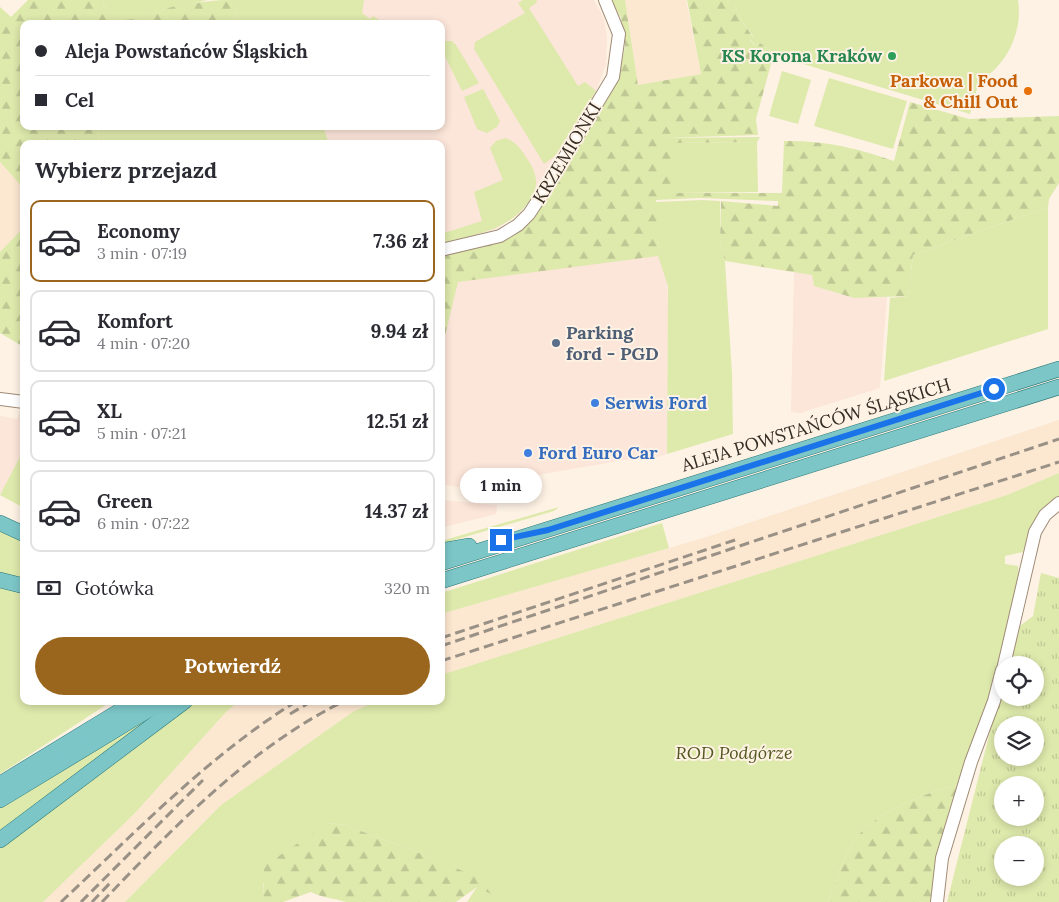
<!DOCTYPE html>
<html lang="pl">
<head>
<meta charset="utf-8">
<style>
	:root { --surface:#fff; --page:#f7f7f7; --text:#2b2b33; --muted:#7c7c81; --line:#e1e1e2; --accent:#9a661d }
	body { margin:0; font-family:Lora,serif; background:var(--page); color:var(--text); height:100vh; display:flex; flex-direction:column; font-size:19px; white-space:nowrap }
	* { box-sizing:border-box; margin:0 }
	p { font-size:16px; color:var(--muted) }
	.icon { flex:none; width:28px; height:28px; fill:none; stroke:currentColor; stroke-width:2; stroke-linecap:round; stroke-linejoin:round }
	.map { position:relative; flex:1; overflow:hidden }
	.drawer { position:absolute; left:20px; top:140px; width:425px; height:565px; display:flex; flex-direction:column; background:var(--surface); border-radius:10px; box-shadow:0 2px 8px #0003 }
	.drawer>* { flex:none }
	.hud { position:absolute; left:20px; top:20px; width:425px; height:110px; border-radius:10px; box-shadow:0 2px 8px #0003; display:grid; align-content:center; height:110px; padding:0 15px; background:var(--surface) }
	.tools { position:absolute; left:994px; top:656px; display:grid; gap:10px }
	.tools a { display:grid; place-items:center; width:50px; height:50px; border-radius:50%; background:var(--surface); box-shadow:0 2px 8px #0003; font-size:25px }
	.end { position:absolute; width:22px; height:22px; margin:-11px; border:6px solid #1a73e8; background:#fff; box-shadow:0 0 0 2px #fff }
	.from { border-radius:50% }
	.bubble { position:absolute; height:35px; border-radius:18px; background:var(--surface); box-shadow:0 2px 8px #0003; font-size:16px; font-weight:700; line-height:35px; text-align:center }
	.hud b { display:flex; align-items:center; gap:18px; height:48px; font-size:19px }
	.hud b+b { border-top:1px solid var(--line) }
	.hud i { width:12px; height:12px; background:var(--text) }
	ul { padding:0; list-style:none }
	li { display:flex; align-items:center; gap:15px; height:82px; margin:0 10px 8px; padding:0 5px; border:2px solid var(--line); border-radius:10px }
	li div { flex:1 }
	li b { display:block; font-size:19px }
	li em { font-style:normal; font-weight:700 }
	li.selected { border-color:var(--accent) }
	li>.icon { width:45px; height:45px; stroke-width:1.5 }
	h2 { padding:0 15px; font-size:22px; line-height:60px }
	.pay { display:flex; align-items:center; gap:12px; height:55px; padding:0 15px; font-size:19px }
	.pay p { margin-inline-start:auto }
	.action { display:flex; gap:10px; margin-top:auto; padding:10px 15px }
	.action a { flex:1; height:58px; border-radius:30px; background:var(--accent); color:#fff; font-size:20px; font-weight:700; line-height:58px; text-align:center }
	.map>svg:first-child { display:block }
</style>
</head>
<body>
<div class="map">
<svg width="1059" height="902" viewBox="0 0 1059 902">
	<defs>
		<pattern id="forest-firs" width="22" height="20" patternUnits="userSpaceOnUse" patternTransform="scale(1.25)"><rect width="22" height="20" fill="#dee9ac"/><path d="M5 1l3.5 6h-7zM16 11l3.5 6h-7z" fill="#bfc894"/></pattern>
		<pattern id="park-tufts" width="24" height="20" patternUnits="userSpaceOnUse" patternTransform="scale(1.25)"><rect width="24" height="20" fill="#dee9ac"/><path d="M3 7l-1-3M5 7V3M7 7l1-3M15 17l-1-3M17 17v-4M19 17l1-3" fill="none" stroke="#bfc894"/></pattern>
	</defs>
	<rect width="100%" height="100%" fill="#fef2e5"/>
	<g fill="#fce5d9">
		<path d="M 303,0 L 594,0 L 603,17 L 607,36 L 606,65 L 596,91 L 520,213 L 496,229 L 441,243 L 441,144 L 329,144 L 323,126 L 441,126 L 441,24 L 284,24 Z"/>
		<path d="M 658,247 L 658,256 L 667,277 L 668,307 L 667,454 L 646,461 L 635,458 L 463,488 L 441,484 L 441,346 L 453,274 Z"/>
		<path d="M 794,272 L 812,275 L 814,286 L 854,298 L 887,297 L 880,388 L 800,413 L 791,412 Z"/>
		<path d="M 20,411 L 24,412 L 24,449 L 0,495 L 0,416 L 17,419 Z"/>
		<path d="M 441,500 L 497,505 L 496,514 L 441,528 Z"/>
	</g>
	<g fill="#fce7d1">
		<path d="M 625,0 L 686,0 L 701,74 L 638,85 Z"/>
		<path d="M 0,162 L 24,189 L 24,227 L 0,252 Z"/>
		<path d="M 1059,420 L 1059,473 L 1007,495 L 441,675 L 441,614 L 700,539 Z"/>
		<path d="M 239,701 L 377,701 L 354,711 L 221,805 L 125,902 L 43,902 L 135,813 L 226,712 Z"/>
	</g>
	<g fill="#dee9ac">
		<path d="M 102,0 L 207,0 C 194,4 182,5 169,8 C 146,14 115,36 102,0 Z"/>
		<path d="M 226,0 L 364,0 L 362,13 L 370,19 L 373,16 L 386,24 L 232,24 L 238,8 Z"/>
		<path d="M 523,0 L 537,0 L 536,3 L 529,8 L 578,86 L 585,82 L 596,91 L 555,156 L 544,164 L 474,49 L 475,42 L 525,13 L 518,3 Z"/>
		<path d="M 729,0 L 1018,0 C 1022,24 1013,51 996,68 C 992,73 982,78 979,84 C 975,93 973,104 970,114 L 780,57 L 760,43 L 756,46 L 750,39 L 753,36 L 742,21 L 734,3 L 730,3 Z"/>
		<path d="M 445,41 L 452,41 L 456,45 L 479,83 L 462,91 L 441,48 L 441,44 Z"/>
		<path d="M 782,71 L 811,80 L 798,124 L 769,116 Z"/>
		<path d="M 829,78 L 907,101 L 893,149 L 814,126 Z"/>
		<path d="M 483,89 L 500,121 L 497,127 L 487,133 L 477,129 L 464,97 Z"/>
		<path d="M 98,126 L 323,126 L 329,144 L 99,144 Z"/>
		<path d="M 505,138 C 518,142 524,154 531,165 C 538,178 538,188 530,200 C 509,231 475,235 441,243 L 441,234 L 482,221 L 474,192 L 503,180 L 490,148 L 496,141 Z"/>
		<path d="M 757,142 L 758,192 L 674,193 L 673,143 Z"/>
		<path d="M 702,200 L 720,201 L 720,241 L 725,261 L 732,374 L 733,434 L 667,454 L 668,286 L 658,256 L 655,202 Z"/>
		<path d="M 1048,207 L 1048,329 L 884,381 L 890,298 L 908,296 L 913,255 Z"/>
		<path d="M 24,449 L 24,508 L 0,495 Z"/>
		<path d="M 1059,473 L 1059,499 L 1028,535 L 1023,552 L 1005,556 L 1005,564 L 1018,566 L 1019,575 L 996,685 L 961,784 C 929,791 872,813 854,841 C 842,859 836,883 827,902 L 467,902 L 477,887 L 430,857 L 345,825 L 328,823 L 263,883 L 263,902 L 125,902 L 221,805 L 354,711 L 377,701 L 441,701 L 441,675 L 1007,495 Z"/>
		<path d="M 559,507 L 554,511 L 441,544 L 441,541 Z"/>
		<path d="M 662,523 L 669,548 L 441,614 L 441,593 Z"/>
		<path d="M 0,530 L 24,541 L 24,582 L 0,576 Z"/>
		<path d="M 0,584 L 24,590 L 24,701 L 112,701 L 0,774 Z"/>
		<path d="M 193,701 L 239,701 L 226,712 L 135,813 L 43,902 L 0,902 L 0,846 Z"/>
		<path d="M 150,716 L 152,717 L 0,831 L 0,807 Z"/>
	</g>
	<g fill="url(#forest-firs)">
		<path d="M 28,0 L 102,0 C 114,34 145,15 168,8 C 179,5 214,0 225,0 C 229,1 234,5 238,8 L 232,24 L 24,24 L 24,126 L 98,126 L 99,144 L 24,144 L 24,189 L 0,162 L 0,7 L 11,17 Z"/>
		<path d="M 611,0 L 625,0 L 638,85 L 701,74 L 687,0 L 729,0 L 730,3 L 734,3 L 742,21 L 753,37 L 750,40 L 756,46 L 760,43 L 774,53 L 756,119 L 758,135 L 661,138 L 760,137 L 757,142 L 674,143 L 674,193 L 782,193 L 784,141 C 823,140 857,148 894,161 L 910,102 L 969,119 L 1059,116 L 1059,183 L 1049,199 L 1048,207 L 913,255 L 908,296 L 854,298 L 814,286 L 812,275 L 725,261 L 720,241 L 721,201 L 778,206 L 778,201 L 700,198 L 656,200 L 658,256 L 458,282 L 441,352 L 441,255 L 516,232 L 619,76 L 625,46 L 621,18 Z"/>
		<path d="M 24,227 L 24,347 L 0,333 L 0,252 Z"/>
		<path d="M 961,784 L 933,902 L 827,902 C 836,883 842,859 854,841 C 872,813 929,791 961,784 Z"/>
		<path d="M 328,823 L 345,825 L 430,857 L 498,886 L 493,895 L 477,887 L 456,902 L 346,902 C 334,898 322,898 311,892 L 283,902 L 263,902 L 264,866 Z"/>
	</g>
	<path fill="url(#park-tufts)" fill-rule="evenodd" d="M 1041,573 L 1059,578 L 1059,902 L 947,902 L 1002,684 L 1002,698 L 1035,698 L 1035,665 L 1007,665 L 1017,628 L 1033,616 ZM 1002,725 L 1035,725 L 1035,758 L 1002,758 ZM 1002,785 L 1035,785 L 1035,818 L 1002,818 ZM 1002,845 L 1035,845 L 1035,878 L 1002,878 Z"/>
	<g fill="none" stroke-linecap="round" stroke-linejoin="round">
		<g stroke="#9f8c77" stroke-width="14">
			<g id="minor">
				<path d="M 441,250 L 500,236 L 518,225 L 529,214 L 546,188 L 613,77 L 619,34 L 605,0"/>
				<path d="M 0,399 L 24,402"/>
				<path d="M 1004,665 L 1035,532 L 1045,515 L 1059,503"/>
				<path d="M 937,902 L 942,858 L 971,762 L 994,701 L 1002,670"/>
			</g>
		</g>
		<g stroke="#2a7877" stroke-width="16">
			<g id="major">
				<path d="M 0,523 L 24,534"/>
				<path d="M 441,551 L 469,546"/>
				<path d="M 441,563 L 1059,369"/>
				<path d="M 0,580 L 24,586"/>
				<path d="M 441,581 L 1059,387"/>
				<path d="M 0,784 L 136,701"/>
				<path d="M 0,800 L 163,701"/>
				<path d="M 0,840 L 185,701"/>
			</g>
		</g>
		<use href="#minor" stroke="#fff" stroke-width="12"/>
		<use href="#major" stroke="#7cc6c8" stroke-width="15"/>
		<g stroke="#9a9186" stroke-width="3" stroke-dasharray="10 5" stroke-linecap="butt">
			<path d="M 441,638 L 738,539"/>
			<path d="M 441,646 L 1059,439"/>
			<path d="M 441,661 L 1059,462"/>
			<path d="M 290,714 L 312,701"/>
			<path d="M 61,902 C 136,832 209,755 297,701"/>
			<path d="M 81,902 L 203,780"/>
			<path d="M 92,902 L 110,883"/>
			<path d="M 102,902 C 175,826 248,749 344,701"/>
		</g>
	</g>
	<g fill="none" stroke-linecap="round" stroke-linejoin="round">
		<path stroke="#1a73e8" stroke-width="6" d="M 501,540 L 548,530 L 994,389"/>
	</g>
	<circle fill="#2e9e5b" stroke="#fef2e5" stroke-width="2" cx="892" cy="56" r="5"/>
	<circle fill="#e8710a" stroke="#fef2e5" stroke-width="2" cx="1028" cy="91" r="5"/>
	<circle fill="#5c6f8a" stroke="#fef2e5" stroke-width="2" cx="556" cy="343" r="5"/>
	<g fill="#3f7fe0" stroke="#fef2e5" stroke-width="2">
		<circle cx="595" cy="403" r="5"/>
		<circle cx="528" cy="453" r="5"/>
	</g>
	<g text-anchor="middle" stroke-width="4" stroke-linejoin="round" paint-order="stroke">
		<g font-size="18" font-weight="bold" fill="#27864d" stroke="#fef2e5" text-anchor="end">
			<text x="882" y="62">KS Korona Kraków</text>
		</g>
		<g font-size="18" font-weight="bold" fill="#c56008" stroke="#fef2e5" text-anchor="end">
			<text x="1018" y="87">Parkowa | Food<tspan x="1018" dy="21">&amp; Chill Out</tspan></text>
		</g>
		<g font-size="18" fill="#342d24" stroke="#fef2e5">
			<text transform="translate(567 153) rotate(-59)" y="6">KRZEMIONKI</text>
			<text transform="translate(816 425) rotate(-17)" y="6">ALEJA POWSTAŃCÓW ŚLĄSKICH</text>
		</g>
		<g font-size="18" font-weight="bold" fill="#4e5e75" stroke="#fef2e5" text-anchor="start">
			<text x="566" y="339">Parking<tspan x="566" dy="21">ford - PGD</tspan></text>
		</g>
		<g font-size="18" font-weight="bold" fill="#366cbe" stroke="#fef2e5" text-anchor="start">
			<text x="605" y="409">Serwis Ford</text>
			<text x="538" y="459">Ford Euro Car</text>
		</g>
		<g font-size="18" font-style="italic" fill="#515820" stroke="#fef2e5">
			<text x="734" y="759">ROD Podgórze</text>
		</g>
	</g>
</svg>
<div class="tools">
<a><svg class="icon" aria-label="locate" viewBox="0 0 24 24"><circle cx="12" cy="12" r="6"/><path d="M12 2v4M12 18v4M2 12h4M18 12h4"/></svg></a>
<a><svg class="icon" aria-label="layers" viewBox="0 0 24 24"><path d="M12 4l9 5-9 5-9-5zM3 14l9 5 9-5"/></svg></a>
<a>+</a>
<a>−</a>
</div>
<i class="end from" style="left:994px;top:389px"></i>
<i class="end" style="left:501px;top:540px"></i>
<div class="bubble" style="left:460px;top:468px;width:82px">1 min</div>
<div class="hud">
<b><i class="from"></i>Aleja Powstańców Śląskich</b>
<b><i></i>Cel</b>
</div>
<section class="drawer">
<h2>Wybierz przejazd</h2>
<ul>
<li class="selected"><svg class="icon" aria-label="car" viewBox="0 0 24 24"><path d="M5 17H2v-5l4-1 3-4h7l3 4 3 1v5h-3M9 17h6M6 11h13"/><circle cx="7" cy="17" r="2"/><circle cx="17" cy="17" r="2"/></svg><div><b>Economy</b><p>3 min · 07:19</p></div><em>7.36 zł</em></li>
<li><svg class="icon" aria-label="car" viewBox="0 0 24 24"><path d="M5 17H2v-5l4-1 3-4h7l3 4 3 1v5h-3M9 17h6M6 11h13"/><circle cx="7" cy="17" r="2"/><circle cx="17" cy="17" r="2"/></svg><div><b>Komfort</b><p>4 min · 07:20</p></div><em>9.94 zł</em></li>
<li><svg class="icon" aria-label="car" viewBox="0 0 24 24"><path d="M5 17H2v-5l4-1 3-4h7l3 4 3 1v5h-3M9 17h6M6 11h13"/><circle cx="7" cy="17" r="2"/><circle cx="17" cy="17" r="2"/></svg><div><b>XL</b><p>5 min · 07:21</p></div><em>12.51 zł</em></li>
<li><svg class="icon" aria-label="car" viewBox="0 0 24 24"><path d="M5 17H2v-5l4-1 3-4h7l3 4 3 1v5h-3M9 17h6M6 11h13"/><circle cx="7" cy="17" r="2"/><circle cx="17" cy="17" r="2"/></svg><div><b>Green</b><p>6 min · 07:22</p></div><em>14.37 zł</em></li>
</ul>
<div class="pay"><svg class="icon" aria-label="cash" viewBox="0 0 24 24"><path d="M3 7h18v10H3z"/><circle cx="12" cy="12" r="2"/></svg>Gotówka<p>320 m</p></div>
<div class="action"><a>Potwierdź</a></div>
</section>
</div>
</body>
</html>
